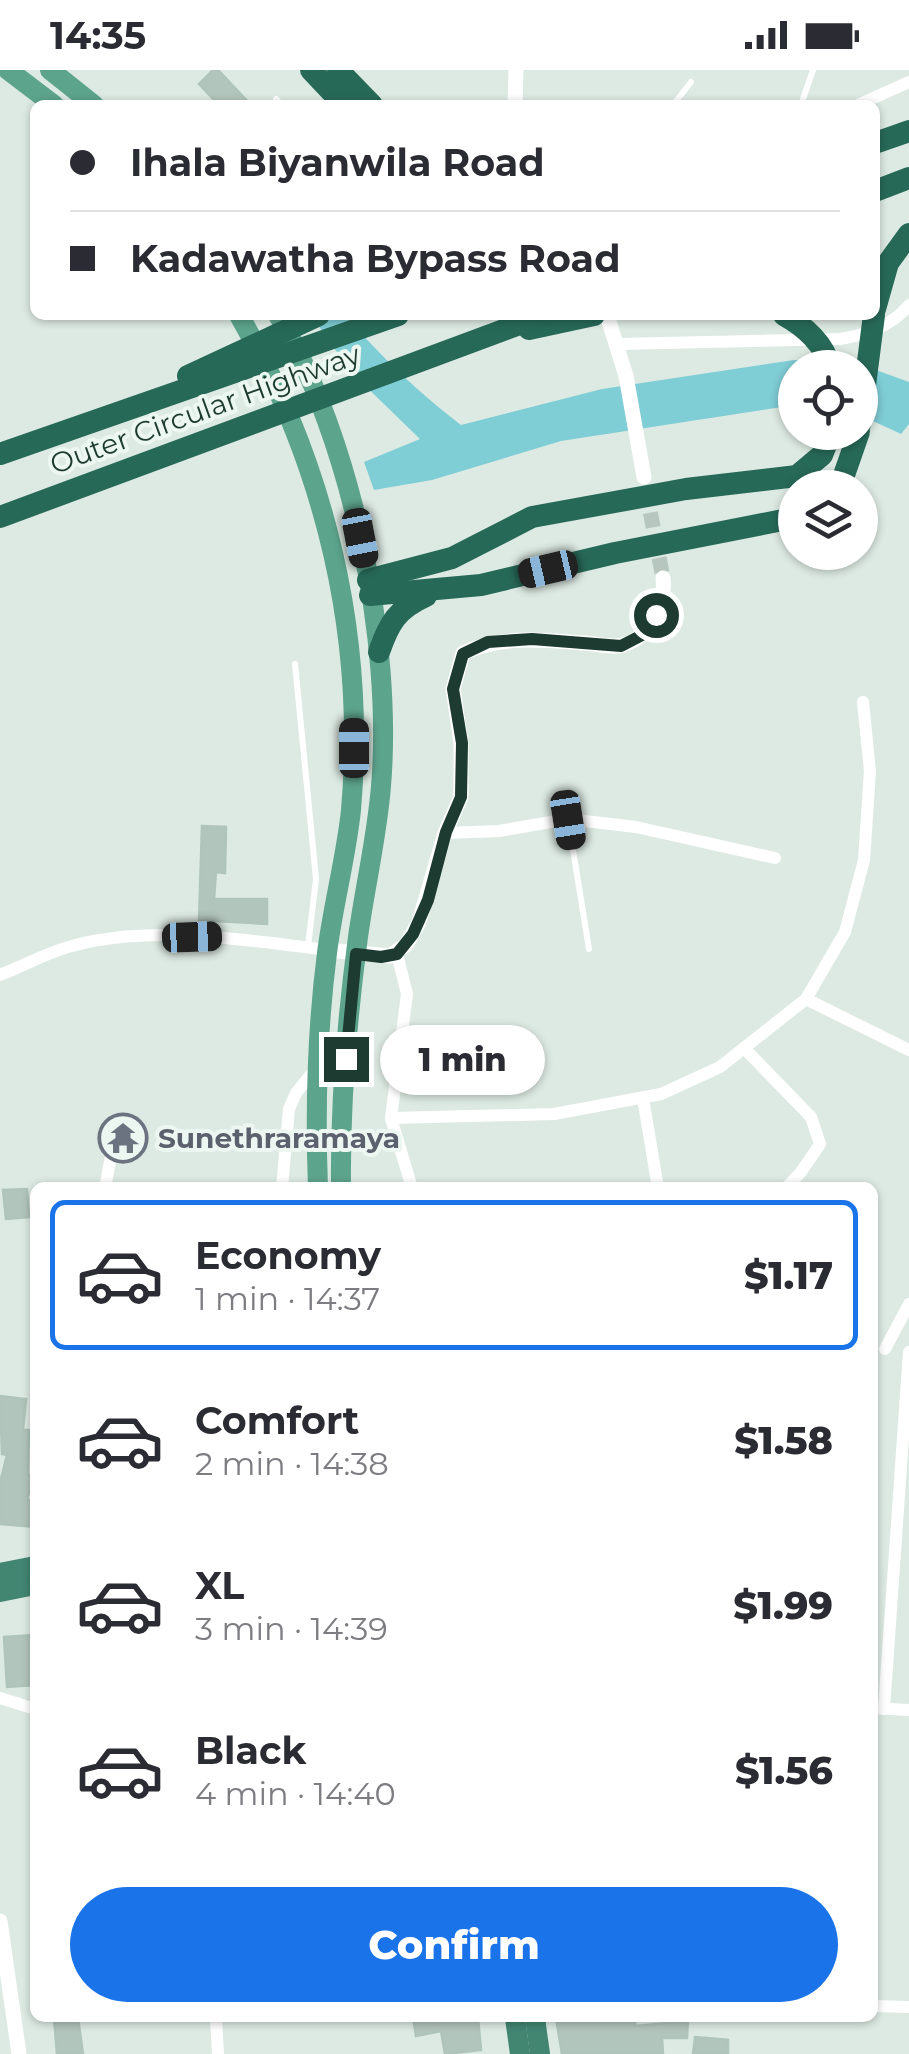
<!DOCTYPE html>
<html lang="en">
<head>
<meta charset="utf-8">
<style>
	:root { --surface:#fff; --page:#f2f2f3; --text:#2b2b33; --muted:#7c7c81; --line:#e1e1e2; --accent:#1a73e8 }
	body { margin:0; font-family:Montserrat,sans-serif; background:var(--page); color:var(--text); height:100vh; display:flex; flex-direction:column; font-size:38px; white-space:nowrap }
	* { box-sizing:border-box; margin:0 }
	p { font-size:32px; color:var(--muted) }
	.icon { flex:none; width:55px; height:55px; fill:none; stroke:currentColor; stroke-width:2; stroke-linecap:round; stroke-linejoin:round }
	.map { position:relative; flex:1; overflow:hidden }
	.drawer { position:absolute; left:30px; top:1112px; width:848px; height:840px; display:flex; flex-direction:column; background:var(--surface); border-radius:15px; box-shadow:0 2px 8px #0004 }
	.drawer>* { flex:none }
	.top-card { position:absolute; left:30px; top:30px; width:850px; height:220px; border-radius:15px; box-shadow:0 2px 8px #0004; display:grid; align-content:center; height:220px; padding:0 40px; background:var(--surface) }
	.controls { position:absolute; left:778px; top:280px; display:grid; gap:20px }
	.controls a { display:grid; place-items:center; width:100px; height:100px; border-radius:50%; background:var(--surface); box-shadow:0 2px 8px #0004; font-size:50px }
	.end { position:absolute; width:45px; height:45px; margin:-22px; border:12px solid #1d3b31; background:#fff; box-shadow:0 0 0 5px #fff }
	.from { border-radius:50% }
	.bubble { position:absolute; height:70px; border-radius:35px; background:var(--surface); box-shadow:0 2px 8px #0004; font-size:32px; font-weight:800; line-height:70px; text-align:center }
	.car { position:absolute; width:30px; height:60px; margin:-30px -15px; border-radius:12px; box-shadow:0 0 8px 2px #0007; background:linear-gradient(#222 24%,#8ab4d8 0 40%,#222 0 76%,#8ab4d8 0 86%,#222 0) }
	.top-card b { display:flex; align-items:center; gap:35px; height:95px; font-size:38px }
	.top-card b+b { border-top:2px solid var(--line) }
	.top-card i { width:25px; height:25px; background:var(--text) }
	ul { padding:18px 0 0; list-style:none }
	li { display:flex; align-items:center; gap:30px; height:150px; margin:0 20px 15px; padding:0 20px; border:5px solid transparent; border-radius:15px }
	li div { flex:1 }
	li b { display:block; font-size:38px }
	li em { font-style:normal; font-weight:800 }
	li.on { border-color:var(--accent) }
	li>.icon { width:90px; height:90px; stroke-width:1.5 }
	.action { display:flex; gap:20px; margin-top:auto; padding:20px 40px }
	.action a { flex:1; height:115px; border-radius:60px; background:var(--accent); color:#fff; font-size:40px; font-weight:800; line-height:115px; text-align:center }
	.status { display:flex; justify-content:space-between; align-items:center; height:70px; padding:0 50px; background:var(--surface); direction:ltr }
	.status svg { height:28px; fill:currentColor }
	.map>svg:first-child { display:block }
</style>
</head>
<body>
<div class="status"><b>14:35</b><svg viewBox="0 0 49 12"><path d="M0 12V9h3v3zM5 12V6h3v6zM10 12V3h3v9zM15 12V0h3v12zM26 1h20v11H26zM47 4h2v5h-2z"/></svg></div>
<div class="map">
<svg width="909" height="1984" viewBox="0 0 909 1984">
	<rect width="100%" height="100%" fill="#ddeae3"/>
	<path fill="#7fcdd5" d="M 311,245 L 345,245 C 380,286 418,322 461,355 L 602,319 L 794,290 L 859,294 L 909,312 L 909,354 L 901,364 L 860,345 L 860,298 L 795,298 L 795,335 L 561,371 L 432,410 L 374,420 L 364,392 L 420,369 L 351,302 Z"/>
	<g fill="#b2c5bc" stroke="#afc4ba" stroke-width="2.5">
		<path d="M 213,0 L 218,0 L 251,35 L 219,35 L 199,14 Z"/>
		<path d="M 202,756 L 226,757 L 225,803 L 216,802 L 214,829 L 267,829 L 267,854 L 199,850 Z"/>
		<path d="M 27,1119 L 29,1147 L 6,1149 L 3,1120 Z"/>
		<path d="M 0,1326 L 26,1329 L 23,1360 L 29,1360 L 28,1405 L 33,1406 L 27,1430 L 35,1430 L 35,1457 L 0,1454 L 0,1413 L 7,1385 L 2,1384 Z"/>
		<path d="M 35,1565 L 35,1615 L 7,1617 L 4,1567 Z"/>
		<path d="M 54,1948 L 78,1948 L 83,1984 L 57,1984 Z"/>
		<path d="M 413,1948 L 478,1948 L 481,1980 L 445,1984 L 441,1961 L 416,1966 Z"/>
		<path d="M 556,1948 L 635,1948 L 635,1956 L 667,1953 L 667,1948 L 688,1948 L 687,1968 L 662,1968 L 663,1984 L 562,1984 Z"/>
		<path d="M 695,1967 L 728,1970 L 728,1984 L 693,1984 Z"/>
	</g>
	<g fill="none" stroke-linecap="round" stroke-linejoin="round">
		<path stroke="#b7c7bf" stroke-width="15" stroke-dasharray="15 8" stroke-linecap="butt" d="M 646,420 L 663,508"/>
		<g stroke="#fff" stroke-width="6">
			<path d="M 276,29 L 282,35"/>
			<path d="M 673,35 L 691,12"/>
			<path d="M 801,35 L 813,0"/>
			<path d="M 295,594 L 316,809 L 308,876"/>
			<path d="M 568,749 L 589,879"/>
		</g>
		<g stroke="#fff" stroke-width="12">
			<path d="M 858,35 L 909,12"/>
			<path d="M 617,274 L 840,269 C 866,265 892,256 909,235"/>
			<path d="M 445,763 L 499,761 L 568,749 L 636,757 L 775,788"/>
			<path d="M 397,884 L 407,924 L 391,1048 L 412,1118"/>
			<path d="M 0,905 C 23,896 48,882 72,876 C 150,854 248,870 327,880"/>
			<path d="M 806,929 L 909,980"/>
			<path d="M 745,979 L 811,1047 L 820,1074 L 801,1102 L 786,1118"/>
			<path d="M 643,1028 L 658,1118"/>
			<path d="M 391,1048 L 554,1044 L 661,1024 L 720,997 L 806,929 L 845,862 L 864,790 L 870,701 L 863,632"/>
			<path d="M 105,1118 L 112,1081"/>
			<path d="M 282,1118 L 289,1039 L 296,1023 L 317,997"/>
			<path d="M 885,1279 L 909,1234"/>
			<path d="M 0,1628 L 35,1639"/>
			<path d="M 872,1638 L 909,1640"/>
			<path d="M 884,1639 L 909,1282"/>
			<path d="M 872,1936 L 909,1937"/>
			<path d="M 216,1948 L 218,1984"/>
		</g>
		<g stroke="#fff" stroke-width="15">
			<path d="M 515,35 L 516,0"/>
			<path d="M 607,245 L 626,306 L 644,407"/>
			<path d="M 327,880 L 390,886 L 406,875 L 419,852 L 445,763 L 461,727 L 461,673 L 453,619 L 463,583 C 503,565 542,570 585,573 C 596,574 612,578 623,575 C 652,566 666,535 663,508"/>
			<path d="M 0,1851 L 19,1984"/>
		</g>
		<g stroke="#5da48d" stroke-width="20">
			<path d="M 8,0 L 54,35"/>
			<path d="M 50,0 L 94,35"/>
			<path d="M 239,245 C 326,397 366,566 351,740 C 346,788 333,835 327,883 C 317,961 315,1039 318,1118"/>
			<path d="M 278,245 C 352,370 393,571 381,716 C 377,767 365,816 358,867 C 347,949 340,1034 341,1118"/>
		</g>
		<g stroke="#428672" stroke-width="20">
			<path d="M 0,1503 L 35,1496"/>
			<path d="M 0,1522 L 35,1515"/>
			<path d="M 515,1948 L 520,1984"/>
			<path d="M 535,1948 L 540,1984"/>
		</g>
		<g stroke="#276957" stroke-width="22">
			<path d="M 311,0 L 344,35"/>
			<path d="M 338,0 L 372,35"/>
			<path d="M 875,73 L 909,61"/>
			<path d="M 875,121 L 909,108"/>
			<path d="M 875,239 L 888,193 L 909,164"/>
			<path d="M 784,245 C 804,256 825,274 830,298"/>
			<path d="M 529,259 L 594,245"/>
			<path d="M 188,306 L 319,245"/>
			<path d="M 860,354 L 874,245"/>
			<path d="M 0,384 L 398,245"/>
			<path d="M 836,418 L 843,408 L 859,362"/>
			<path d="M 0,447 L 544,245"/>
			<path d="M 368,510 L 452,488 L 532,447 L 686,419 L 797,406 L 822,385 L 831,362"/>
			<path d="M 370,525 L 481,515 L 615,483 L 783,450 L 795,445"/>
			<path d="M 379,582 C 389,553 397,539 426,526"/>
		</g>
	</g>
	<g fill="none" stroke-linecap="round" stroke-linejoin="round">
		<path stroke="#1d3b31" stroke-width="12" d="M 346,989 L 356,884 L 381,887 L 397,884 L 413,864 L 428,830 L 446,762 L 461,727 L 462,673 L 453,619 L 463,584 L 488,572 L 532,569 L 621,576 L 646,563 L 656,545"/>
	</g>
	<defs>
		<g id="temple-ring" transform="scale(2.5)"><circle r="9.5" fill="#edf7f1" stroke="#6b7280" stroke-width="1.5"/><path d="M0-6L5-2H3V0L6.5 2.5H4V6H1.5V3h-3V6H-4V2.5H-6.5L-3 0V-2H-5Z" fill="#6b7280"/></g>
	</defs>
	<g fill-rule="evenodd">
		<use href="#temple-ring" x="123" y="1068"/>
	</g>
	<g text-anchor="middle" stroke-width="8" stroke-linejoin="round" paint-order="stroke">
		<g font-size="28" fill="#1d3b31" stroke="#edf7f1">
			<text transform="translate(205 339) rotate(-20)" y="10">Outer Circular Highway</text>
		</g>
		<g font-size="28" font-weight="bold" fill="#5b616d" stroke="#edf7f1" text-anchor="start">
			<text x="158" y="1078">Sunethraramaya</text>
		</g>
	</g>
</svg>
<div class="controls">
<a><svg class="icon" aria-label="locate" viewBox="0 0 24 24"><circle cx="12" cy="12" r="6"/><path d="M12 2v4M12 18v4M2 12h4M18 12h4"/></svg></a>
<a><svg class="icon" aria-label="layers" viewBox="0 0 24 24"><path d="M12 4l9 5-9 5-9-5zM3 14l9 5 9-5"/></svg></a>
</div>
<i class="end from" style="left:656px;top:545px"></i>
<i class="end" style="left:346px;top:989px"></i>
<div class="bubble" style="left:380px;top:955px;width:165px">1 min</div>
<i class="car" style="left:360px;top:468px;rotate:169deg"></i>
<i class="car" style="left:548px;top:499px;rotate:257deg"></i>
<i class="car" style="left:354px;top:678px;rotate:0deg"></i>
<i class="car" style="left:568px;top:750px;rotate:171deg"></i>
<i class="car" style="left:192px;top:867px;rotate:88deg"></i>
<div class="top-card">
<b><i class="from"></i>Ihala Biyanwila Road</b>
<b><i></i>Kadawatha Bypass Road</b>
</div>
<section class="drawer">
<ul>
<li class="on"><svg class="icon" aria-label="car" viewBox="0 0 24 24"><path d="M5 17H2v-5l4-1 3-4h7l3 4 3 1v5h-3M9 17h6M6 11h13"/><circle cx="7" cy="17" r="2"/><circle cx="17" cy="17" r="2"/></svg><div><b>Economy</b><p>1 min · 14:37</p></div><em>$1.17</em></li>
<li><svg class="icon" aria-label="car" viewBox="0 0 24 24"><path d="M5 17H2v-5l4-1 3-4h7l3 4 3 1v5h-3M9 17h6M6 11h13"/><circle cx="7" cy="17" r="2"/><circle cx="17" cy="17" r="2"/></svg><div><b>Comfort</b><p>2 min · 14:38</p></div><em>$1.58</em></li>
<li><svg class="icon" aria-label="car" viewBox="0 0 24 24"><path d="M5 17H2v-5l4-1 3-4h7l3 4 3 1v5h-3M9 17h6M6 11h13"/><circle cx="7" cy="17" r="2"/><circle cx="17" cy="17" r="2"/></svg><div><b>XL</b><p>3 min · 14:39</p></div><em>$1.99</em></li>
<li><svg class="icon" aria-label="car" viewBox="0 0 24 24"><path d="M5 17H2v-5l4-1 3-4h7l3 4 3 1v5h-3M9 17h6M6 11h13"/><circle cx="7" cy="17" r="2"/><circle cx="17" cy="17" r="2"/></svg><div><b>Black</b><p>4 min · 14:40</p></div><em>$1.56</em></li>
</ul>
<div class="action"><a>Confirm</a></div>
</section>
</div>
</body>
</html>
